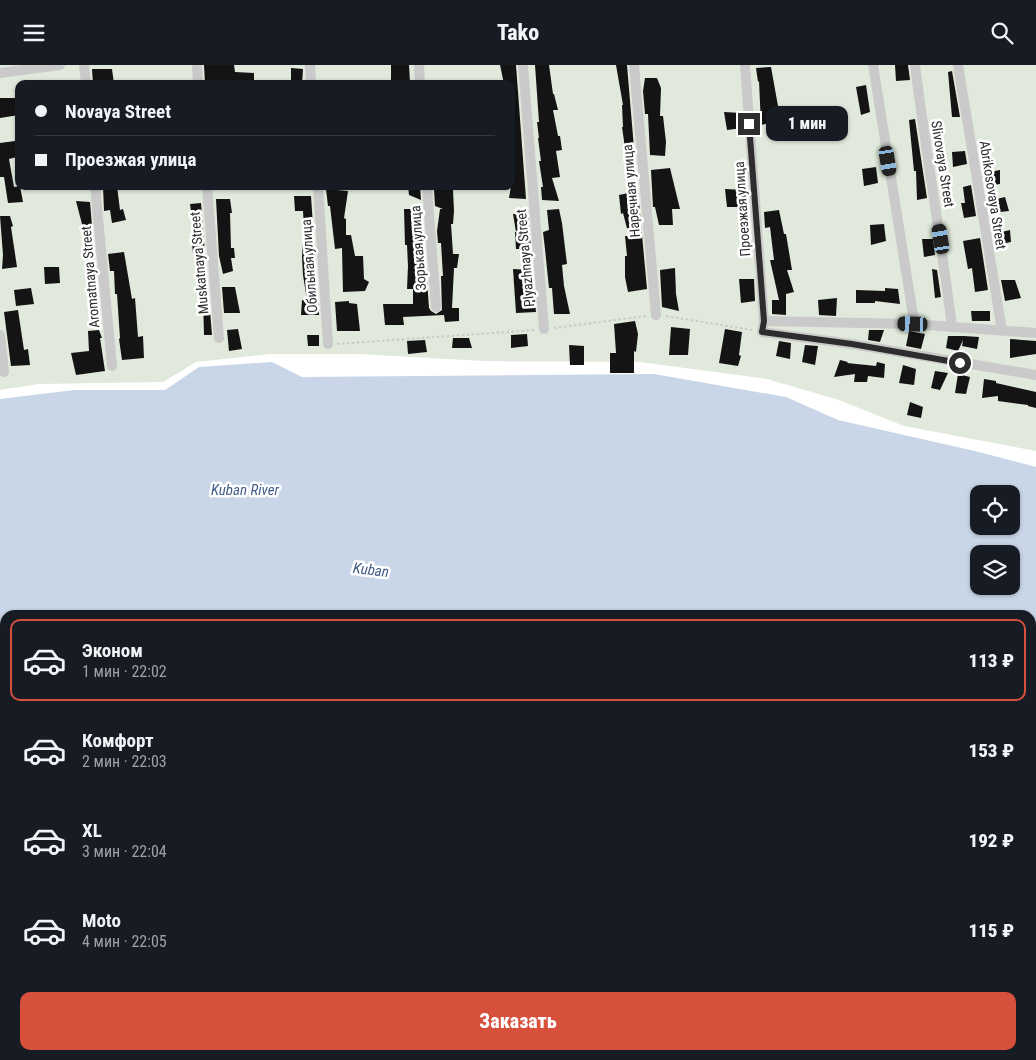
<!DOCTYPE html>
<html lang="ru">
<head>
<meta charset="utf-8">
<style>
	:root { --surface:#171b24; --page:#20242c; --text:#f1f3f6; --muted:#9ea1a6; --line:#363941; --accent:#d7503c }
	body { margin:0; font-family:"Roboto Condensed",sans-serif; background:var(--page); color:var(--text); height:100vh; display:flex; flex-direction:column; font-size:19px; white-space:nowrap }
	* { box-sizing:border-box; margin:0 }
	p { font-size:16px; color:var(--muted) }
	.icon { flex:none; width:28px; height:28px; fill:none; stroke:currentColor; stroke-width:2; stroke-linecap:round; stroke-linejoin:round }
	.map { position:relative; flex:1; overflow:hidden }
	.drawer { position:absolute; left:0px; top:545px; width:1036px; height:450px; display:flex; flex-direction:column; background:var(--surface); border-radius:15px 15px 0 0; box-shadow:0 1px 4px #0004 }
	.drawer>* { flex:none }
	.hud { position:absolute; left:15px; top:15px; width:500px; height:110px; border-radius:10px; box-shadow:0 1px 4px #0004; display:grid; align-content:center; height:110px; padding:0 20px; background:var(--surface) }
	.tools { position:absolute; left:970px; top:420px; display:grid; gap:10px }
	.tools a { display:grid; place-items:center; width:50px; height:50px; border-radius:10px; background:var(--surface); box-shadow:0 1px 4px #0004; font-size:25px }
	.end { position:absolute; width:22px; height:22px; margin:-11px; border:6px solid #2d2d2d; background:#fff; box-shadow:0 0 0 2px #fff }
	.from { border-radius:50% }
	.bubble { position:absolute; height:35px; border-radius:10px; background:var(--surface); box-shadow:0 1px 4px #0004; font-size:16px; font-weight:800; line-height:35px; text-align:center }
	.car { position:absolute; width:15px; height:30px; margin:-15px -8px; border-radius:6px; box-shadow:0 0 4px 1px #0007; background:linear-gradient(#222 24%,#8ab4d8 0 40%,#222 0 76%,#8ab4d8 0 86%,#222 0) }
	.hud b { display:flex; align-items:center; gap:18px; height:48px; font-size:19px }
	.hud b+b { border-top:1px solid var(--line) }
	.hud i { width:12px; height:12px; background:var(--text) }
	ul { padding:9px 0 0; list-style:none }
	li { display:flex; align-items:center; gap:15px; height:82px; margin:0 10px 8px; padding:0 10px; border:2px solid transparent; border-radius:10px }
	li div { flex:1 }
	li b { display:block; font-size:19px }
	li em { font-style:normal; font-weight:800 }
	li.selected { border-color:var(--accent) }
	li>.icon { width:45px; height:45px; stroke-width:1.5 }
	.cta { display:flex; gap:10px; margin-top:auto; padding:10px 20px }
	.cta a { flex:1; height:58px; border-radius:10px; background:var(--accent); color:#fff; font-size:20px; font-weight:800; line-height:58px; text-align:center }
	header { display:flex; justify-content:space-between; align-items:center; height:65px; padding:0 20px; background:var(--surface); font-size:22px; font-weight:800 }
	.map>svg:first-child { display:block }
</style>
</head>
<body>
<header><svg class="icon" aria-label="menu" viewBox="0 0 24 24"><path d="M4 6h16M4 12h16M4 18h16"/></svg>Tako<svg class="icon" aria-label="search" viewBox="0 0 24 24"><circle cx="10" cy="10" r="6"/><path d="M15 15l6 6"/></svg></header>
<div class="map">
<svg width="1036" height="995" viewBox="0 0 1036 995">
	<rect width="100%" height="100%" fill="#fff"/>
	<g fill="#e0e9db" fill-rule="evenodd">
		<path d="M 0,0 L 1036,0 L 1036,386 L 904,361 L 839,335 L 767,314 L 640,297 L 483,296 L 358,289 L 270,289 L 196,297 L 163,317 L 39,319 L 0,325 ZM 19,19 L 511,19 L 511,121 L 19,121 Z"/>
		<path d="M 1031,856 L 1036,857 L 1036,962 L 1031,962 Z"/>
	</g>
	<path fill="#c9d6e8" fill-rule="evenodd" d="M 272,297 L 302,312 L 654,309 L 786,332 L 838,355 L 979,387 L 1036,402 L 1036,848 L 1031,846 L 1031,550 L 5,550 L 5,646 L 0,645 L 0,334 L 74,325 L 165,325 L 199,302 ZM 979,429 L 1011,429 L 1011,461 L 979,461 ZM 979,489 L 1011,489 L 1011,521 L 979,521 Z"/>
	<g fill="#141414">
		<path d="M 204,0 L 234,0 L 235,7 L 254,8 L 254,19 L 205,19 Z"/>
		<path d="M 391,0 L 409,0 L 410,17 L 391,17 Z"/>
		<path d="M 500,0 L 516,0 L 526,134 L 509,133 L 511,121 L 511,19 L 504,19 Z"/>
		<path d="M 535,0 L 549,0 L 553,29 L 554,29 L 558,45 L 553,45 L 558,71 L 560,71 L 562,85 L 556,86 L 560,112 L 552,113 L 559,136 L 542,135 L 541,122 L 543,122 L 539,96 L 541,96 L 538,73 L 539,73 L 537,57 L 539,57 Z"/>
		<path d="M 616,0 L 627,0 L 635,95 L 627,97 L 622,62 L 623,62 L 622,40 L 623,40 Z"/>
		<path d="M 895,0 L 908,0 L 910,15 L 896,16 Z"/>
		<path d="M 771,2 L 778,41 L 783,55 L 761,60 L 759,16 L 758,17 L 756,3 Z"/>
		<path d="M 291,3 L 303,4 L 302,19 L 291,19 Z"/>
		<path d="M 92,4 L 112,4 L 114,19 L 93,19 Z"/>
		<path d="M 952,6 L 960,52 L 952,52 L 948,7 Z"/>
		<path d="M 645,13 L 657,13 L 661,23 L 660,51 L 663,51 L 666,77 L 665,91 L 650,90 L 648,49 L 645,49 L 643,26 Z"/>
		<path d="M 866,20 L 870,47 L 861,50 L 856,22 Z"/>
		<path d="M 0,33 L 17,33 L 19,50 L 0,53 Z"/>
		<path d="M 724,47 L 741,48 L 743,63 L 727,65 Z"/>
		<path d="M 915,54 L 927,133 L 917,135 L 916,106 L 914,106 L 909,55 Z"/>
		<path d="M 15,76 L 17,92 L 9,94 L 14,122 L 20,121 L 23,137 L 8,138 L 4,112 L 0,112 L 0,78 Z"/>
		<path d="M 965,86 L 967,99 L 953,102 L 952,87 Z"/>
		<path d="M 876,102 L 878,118 L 864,121 L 862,104 Z"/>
		<path d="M 670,103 L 680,144 L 672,144 L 673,160 L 659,160 L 655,142 L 653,142 L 651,105 Z"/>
		<path d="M 1000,105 L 1000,119 L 986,121 L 984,108 Z"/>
		<path d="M 971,120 L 976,151 L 964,153 L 961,138 L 965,138 L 963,122 Z"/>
		<path d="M 103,121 L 117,121 L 120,145 L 123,144 L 126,155 L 112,158 L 110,145 L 104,146 Z"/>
		<path d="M 408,121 L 420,121 L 421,135 L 409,130 Z"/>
		<path d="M 326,124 L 348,126 L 344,153 L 346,154 L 346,170 L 351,170 L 355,191 L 363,191 L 364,214 L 369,217 L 365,226 L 343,227 L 342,183 L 335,184 L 330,141 L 328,141 Z"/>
		<path d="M 434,124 L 453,125 L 454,146 L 453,159 L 451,159 L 453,189 L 459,189 L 457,203 L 454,203 L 452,243 L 459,243 L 459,256 L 445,257 L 444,250 L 403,252 L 404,260 L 385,260 L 383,239 L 413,239 L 413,224 L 407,224 L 408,201 L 407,180 L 405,180 L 404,144 L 422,144 L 424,169 L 422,201 L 426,201 L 429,243 L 431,246 L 436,249 L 442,245 L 441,211 L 443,211 L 441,178 L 438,178 L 437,166 L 440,144 L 443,144 L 435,141 Z"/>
		<path d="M 725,124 L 745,125 L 748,142 L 727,142 Z"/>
		<path d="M 638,126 L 647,224 L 628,227 L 625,212 L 625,191 L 627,191 L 625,171 L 629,171 L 623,148 L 621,149 L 619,130 Z"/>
		<path d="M 294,131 L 311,131 L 319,250 L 301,250 L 302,235 L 307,235 L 303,210 L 302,192 L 303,178 L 305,179 L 303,146 L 295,146 Z"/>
		<path d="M 1005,132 L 1009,146 L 990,148 L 988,136 Z"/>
		<path d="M 216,134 L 230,134 L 232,148 L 230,148 L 231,183 L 234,183 L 235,193 L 231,193 L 233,206 L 223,209 L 219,191 Z"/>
		<path d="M 76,136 L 90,137 L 92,161 L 83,163 Z"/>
		<path d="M 201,138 L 207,212 L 199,214 L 199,207 L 197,208 L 197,188 L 193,188 L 192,178 L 195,178 L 194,153 L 192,153 L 190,139 Z"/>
		<path d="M 559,144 L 562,158 L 567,199 L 562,200 L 564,221 L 570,249 L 554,249 L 552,223 L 549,223 L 545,184 L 543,167 L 549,165 L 547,145 Z"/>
		<path d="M 779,145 L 784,169 L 786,169 L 792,205 L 787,205 L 794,227 L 786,229 L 786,250 L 772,249 L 772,235 L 779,235 L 770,195 L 774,195 L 770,162 L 765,163 L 764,147 Z"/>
		<path d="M 528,147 L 531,184 L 516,184 L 515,167 L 516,167 L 513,149 Z"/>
		<path d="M 0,151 L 10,151 L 13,161 L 11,162 L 17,202 L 2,204 L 3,190 Z"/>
		<path d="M 884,159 L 886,176 L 871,180 L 870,160 Z"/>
		<path d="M 1010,165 L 1011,177 L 995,180 L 993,169 Z"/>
		<path d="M 980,173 L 988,225 L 975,227 L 972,203 L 968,204 L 963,176 Z"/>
		<path d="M 922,174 L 933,174 L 935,190 L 924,192 Z"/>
		<path d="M 124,187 L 132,234 L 135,233 L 138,272 L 143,271 L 144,293 L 122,295 L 119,274 L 120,273 L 117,229 L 115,229 L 114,206 L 110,206 L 108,189 Z"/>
		<path d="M 44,202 L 59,202 L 60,218 L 45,219 Z"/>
		<path d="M 675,203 L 676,229 L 679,246 L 662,242 L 660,205 Z"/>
		<path d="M 513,204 L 532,205 L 536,247 L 516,248 Z"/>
		<path d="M 932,204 L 937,205 L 941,232 L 935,233 Z"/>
		<path d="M 739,214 L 754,214 L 755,236 L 741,238 Z"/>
		<path d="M 1001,215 L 1015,215 L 1021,233 L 1005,236 Z"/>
		<path d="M 199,222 L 208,222 L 212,270 L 204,270 L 203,233 L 199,233 Z"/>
		<path d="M 222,222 L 235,222 L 240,248 L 224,248 Z"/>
		<path d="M 31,223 L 34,239 L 16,241 L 14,225 Z"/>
		<path d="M 885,223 L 898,224 L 900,239 L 875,236 L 875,238 L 856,238 L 856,225 L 885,226 Z"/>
		<path d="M 837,233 L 836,251 L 819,250 L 818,235 Z"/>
		<path d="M 349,236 L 349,238 L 357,239 L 360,266 L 337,266 L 335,237 Z"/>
		<path d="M 18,245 L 24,285 L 28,284 L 30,300 L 11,301 L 4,247 Z"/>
		<path d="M 971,246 L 990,246 L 990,256 L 972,256 Z"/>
		<path d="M 635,256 L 638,269 L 636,287 L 634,286 L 634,308 L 610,308 L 610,288 L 616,288 L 614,259 Z"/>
		<path d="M 671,262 L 690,264 L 688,290 L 669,290 Z"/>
		<path d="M 238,264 L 242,284 L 229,286 L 227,265 Z"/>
		<path d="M 725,264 L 742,267 L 739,290 L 741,291 L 738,301 L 719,298 Z"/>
		<path d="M 99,265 L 102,273 L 100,273 L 105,306 L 76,310 L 71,288 L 89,286 L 88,266 Z"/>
		<path d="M 869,265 L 884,265 L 880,277 L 868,275 Z"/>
		<path d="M 909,266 L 925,269 L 921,284 L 906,281 Z"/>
		<path d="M 527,269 L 528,281 L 511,283 L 511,270 Z"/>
		<path d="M 307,270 L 319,270 L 319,281 L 308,281 Z"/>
		<path d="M 948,271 L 964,271 L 979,272 L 977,284 L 962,281 L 963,275 L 958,286 L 946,283 Z"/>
		<path d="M 453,273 L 469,273 L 472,283 L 452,283 Z"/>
		<path d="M 1010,274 L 1036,276 L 1036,289 L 1010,293 Z"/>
		<path d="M 425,275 L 427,287 L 408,289 L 407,276 Z"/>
		<path d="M 779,276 L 791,278 L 790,294 L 776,291 Z"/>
		<path d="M 569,280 L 584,281 L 584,300 L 570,300 Z"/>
		<path d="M 805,280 L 818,281 L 815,300 L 802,297 Z"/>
		<path d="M 840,295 L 848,297 L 847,298 L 876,301 L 877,297 L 885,299 L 884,313 L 868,311 L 867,317 L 854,317 L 855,309 L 834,312 Z"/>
		<path d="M 903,300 L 916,304 L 914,320 L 899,318 Z"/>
		<path d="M 935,306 L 948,308 L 940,325 L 931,323 Z"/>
		<path d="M 958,309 L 970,312 L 966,329 L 955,328 Z"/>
		<path d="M 984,314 L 996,316 L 996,318 L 1036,327 L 1036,343 L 1028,341 L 1028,340 L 998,336 L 998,331 L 982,333 Z"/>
		<path d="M 910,337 L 923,342 L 921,353 L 907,350 Z"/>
	</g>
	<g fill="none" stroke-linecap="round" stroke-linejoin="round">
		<g stroke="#cacaca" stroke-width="2" stroke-dasharray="2.5 2.5" stroke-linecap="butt">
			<path d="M 666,251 L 752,265"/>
			<path d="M 554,263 L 646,251"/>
			<path d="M 337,279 L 535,265"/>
			<path d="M 0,667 L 5,668"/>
			<path d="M 1031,885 L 1036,887"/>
		</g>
		<g stroke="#cacaca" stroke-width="5">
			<path d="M 0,743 L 5,744"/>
			<path d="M 0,767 L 5,768"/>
			<path d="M 326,990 L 360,995"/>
			<path d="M 13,995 L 13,990"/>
			<path d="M 227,995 L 228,990"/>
			<path d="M 279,995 L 279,990"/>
			<path d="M 321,995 L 322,990"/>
			<path d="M 493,995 L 494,990"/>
			<path d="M 590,995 L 591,990"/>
			<path d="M 641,995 L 642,990"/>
			<path d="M 671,995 L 671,990"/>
			<path d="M 811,995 L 812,990"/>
		</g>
		<g stroke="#cacaca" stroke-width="10">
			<path d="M 84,0 L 86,19"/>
			<path d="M 197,0 L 198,19"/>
			<path d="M 310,0 L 311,19"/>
			<path d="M 419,0 L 420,19"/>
			<path d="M 523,0 L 544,264"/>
			<path d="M 634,0 L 656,250"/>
			<path d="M 745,0 L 764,256 L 762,267 L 852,279 L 1036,310"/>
			<path d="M 873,0 L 913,250 L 913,259"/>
			<path d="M 915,0 C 926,88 941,174 952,262"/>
			<path d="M 958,0 L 1002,265"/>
			<path d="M 0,8 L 60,0"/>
			<path d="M 95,121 L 112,301"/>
			<path d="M 207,121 L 219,273"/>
			<path d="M 318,121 L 328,279"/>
			<path d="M 427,121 L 436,242"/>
			<path d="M 764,256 L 913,259 L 1036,268"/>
			<path d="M 0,270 L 4,307"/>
			<path d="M 0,686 L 5,687"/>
			<path d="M 992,990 L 1019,995"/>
			<path d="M 63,995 L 63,990"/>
		</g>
	</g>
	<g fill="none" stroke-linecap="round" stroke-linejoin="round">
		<path stroke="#2d2d2d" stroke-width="6" d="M 749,59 L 764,256 L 762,267 L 852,279 L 960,298"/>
	</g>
	<g text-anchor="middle" stroke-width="5" stroke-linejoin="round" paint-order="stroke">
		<g font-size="14" fill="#2d2d2d" stroke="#fff">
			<text transform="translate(943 99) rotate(81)" y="5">Slivovaya Street</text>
			<text transform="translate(631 126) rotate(-95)" y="5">Наречная улица</text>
			<text transform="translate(993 130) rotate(81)" y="5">Abrikosovaya Street</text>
			<text transform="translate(742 144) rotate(-94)" y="5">Проезжая улица</text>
			<text transform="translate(418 183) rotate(-94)" y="5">Зорькая улица</text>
			<text transform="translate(525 193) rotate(-95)" y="5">Plyazhnaya Street</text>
			<text transform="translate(199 198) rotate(-95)" y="5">Muskatnaya Street</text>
			<text transform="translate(309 201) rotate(-94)" y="5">Обильная улица</text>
			<text transform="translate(90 212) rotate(-95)" y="5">Aromatnaya Street</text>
		</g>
		<g font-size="15" font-style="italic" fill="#425e88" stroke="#fff">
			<text x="245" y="430">Kuban River</text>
			<text transform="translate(371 505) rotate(7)" y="5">Kuban</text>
		</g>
	</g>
</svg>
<div class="tools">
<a><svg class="icon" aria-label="locate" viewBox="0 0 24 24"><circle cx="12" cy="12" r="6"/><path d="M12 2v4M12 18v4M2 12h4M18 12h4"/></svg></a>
<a><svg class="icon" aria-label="layers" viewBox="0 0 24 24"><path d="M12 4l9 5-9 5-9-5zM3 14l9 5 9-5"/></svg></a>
</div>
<i class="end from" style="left:960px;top:298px"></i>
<i class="end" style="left:749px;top:59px"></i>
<div class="bubble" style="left:766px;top:41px;width:82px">1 мин</div>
<i class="car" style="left:888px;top:96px;rotate:171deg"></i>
<i class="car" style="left:941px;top:174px;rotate:351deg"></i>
<i class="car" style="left:913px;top:259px;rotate:272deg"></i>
<div class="hud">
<b><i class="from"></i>Novaya Street</b>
<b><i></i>Проезжая улица</b>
</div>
<section class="drawer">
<ul>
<li class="selected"><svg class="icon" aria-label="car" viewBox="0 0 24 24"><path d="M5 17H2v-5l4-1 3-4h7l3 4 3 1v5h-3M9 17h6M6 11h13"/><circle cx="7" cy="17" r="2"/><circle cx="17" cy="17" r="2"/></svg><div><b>Эконом</b><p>1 мин · 22:02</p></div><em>113 ₽</em></li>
<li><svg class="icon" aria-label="car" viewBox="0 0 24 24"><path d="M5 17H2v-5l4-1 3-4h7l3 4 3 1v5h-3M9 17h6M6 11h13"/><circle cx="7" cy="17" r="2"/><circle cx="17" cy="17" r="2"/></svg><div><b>Комфорт</b><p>2 мин · 22:03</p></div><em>153 ₽</em></li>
<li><svg class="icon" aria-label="car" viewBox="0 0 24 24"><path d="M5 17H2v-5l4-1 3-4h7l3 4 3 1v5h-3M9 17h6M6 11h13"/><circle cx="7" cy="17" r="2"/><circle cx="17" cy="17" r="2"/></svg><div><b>XL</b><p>3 мин · 22:04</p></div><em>192 ₽</em></li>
<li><svg class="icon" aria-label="car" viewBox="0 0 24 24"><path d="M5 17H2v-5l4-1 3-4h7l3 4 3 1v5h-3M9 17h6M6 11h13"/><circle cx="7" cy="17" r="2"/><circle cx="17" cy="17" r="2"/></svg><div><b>Moto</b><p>4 мин · 22:05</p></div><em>115 ₽</em></li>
</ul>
<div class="cta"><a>Заказать</a></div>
</section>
</div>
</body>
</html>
